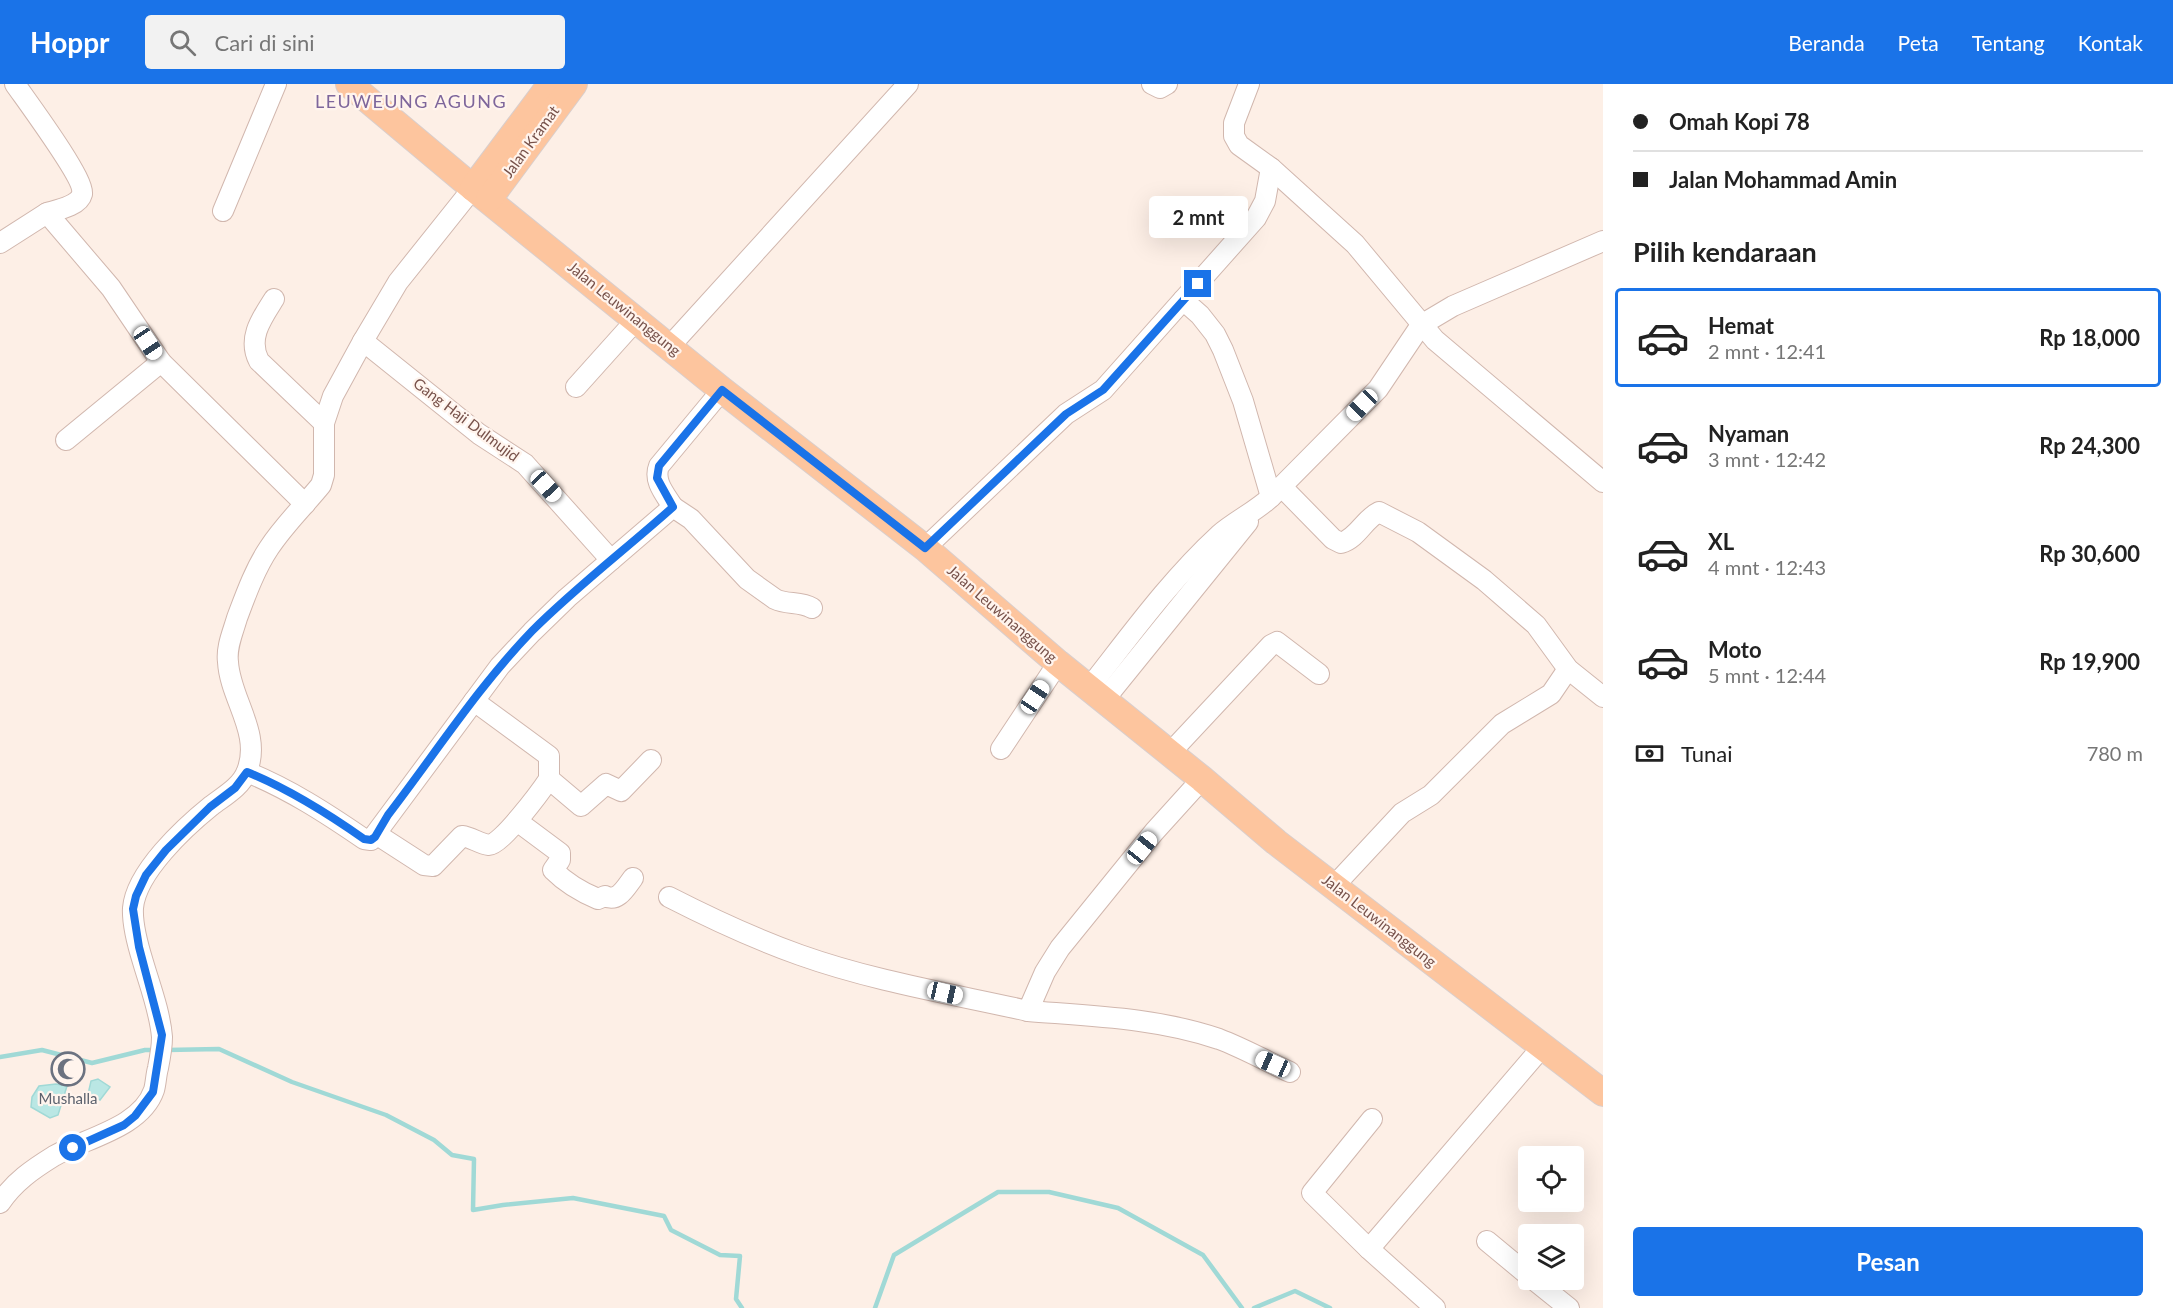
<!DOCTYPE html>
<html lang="id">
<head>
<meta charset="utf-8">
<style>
	:root { --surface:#fff; --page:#f2f2f2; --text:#222; --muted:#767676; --line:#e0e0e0; --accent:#1a73e8 }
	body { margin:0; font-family:Lato,sans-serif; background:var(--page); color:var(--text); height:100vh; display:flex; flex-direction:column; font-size:22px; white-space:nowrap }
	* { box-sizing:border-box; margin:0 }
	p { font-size:20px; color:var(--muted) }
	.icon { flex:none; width:33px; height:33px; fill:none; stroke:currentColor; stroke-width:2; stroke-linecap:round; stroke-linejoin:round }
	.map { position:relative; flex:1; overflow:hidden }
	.panel { display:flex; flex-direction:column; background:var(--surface); width:570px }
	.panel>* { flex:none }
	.guide { display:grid; align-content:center; height:132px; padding:0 30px; background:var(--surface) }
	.fabs { position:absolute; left:1518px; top:1062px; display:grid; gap:12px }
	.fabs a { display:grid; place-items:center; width:66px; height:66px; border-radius:6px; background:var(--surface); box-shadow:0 6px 24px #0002; font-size:30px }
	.end { position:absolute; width:27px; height:27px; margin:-14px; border:8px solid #1a73e8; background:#fff; box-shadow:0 0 0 3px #fff }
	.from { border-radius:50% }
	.bubble { position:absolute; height:42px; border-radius:6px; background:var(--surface); box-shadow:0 6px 24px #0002; font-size:20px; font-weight:700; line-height:42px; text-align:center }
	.car { position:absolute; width:18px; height:36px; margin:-18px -9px; border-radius:8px; box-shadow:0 0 4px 2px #0007; background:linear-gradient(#fff 24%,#345 0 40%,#fff 0 76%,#345 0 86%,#fff 0) }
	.guide b { display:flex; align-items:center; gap:21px; height:57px; font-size:22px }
	.guide b+b { border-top:2px solid var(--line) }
	.guide i { width:15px; height:15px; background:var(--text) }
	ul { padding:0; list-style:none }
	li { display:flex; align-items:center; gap:18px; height:99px; margin:0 12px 9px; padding:0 18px; border:3px solid transparent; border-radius:6px }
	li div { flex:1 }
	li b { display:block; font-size:22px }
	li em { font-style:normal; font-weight:700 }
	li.current { border-color:var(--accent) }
	li>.icon { width:54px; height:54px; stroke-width:1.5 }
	h2 { padding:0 30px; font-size:27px; line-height:72px }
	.pay { display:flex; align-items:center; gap:15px; height:66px; padding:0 30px; font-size:22px }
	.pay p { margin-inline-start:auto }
	.cta { display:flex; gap:12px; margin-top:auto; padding:12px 30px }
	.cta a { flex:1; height:69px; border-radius:6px; background:var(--accent); color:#fff; font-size:24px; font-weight:700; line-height:69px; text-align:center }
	header { display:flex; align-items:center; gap:36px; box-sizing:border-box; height:84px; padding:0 30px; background:var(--accent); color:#fff }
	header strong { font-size:28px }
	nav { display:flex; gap:33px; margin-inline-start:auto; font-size:21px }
	.search { width:420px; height:54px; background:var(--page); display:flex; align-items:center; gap:15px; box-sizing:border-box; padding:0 21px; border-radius:6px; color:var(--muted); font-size:22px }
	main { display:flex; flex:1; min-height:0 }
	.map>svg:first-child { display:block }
</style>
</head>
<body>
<header>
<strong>Hoppr</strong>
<div class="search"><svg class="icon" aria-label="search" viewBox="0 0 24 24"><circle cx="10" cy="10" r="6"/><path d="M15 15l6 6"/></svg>Cari di sini</div>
<nav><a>Beranda</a><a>Peta</a><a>Tentang</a><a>Kontak</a></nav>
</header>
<main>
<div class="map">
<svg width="1603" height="1224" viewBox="0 0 1603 1224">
	<rect width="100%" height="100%" fill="#fdefe6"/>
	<g fill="#bae7e4" stroke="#a0d9d6" stroke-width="1.5">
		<path d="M 98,995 L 110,1003 L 100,1016 L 88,1010 L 91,997 Z"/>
		<path d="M 56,1000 L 67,1002 L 58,1031 L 50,1034 L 31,1023 L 32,1013 L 39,1002 Z"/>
	</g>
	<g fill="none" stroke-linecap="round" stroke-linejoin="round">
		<g stroke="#a0d9d6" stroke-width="4.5">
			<path d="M 167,966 L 219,965 L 292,998 L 386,1031 L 434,1056 L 452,1071 L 474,1075 L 473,1126 L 503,1121 L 573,1114 L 664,1132 L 671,1146 L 720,1171 L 740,1172 L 736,1215 L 742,1224"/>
			<path d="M 0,973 L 42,966 L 92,979 L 145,966 L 155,966"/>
			<path d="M 875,1224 L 894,1171 L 998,1108 L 1049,1108 L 1118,1124 L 1203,1171 L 1242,1224"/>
			<path d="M 1254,1224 L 1295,1207 L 1330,1224"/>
		</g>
		<g stroke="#d1b7ae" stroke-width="22">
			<g id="minor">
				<path d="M 15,0 C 26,16 85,95 82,110 C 79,122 57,126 47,129"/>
				<path d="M 1152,0 L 1160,4 L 1167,0"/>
				<path d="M 1249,0 L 1234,39 L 1234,52 L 1239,61 L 1271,84 L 1355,160 L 1435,256 L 1603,398"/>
				<path d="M 223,127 L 276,0"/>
				<path d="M 0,159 L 47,129 L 111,204 L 161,278 L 305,420"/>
				<path d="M 274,215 C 262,234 247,254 259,277 L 324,339"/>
				<path d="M 1183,216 L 1200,231 L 1215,250 L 1223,266 L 1243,317 L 1271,413"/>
				<path d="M 363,257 L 479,350 L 525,380 L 611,476"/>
				<path d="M 670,262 L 908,0"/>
				<path d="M 576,303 L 637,235"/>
				<path d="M 66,356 L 161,278"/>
				<path d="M 1282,403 L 1333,455 L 1341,459 C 1358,454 1364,435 1379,428 L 1418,448 L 1484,496 L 1536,541 L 1568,585 L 1603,613"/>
				<path d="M 673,423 C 665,410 653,397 659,382 L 722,306"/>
				<path d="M 925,464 L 1066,330 L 1103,306 L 1256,134 L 1265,117 L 1271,84"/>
				<path d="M 1089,604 C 1130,552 1170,496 1219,451 C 1235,437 1255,428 1271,413 L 1378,305 L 1421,241 L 1453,222 L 1603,157"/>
				<path d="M 1104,616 L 1248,438"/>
				<path d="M 474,617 L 549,672 L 549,695 L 581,722 L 606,700 L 621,707 L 651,676"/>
				<path d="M 1001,665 L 1058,579"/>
				<path d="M 1170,669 L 1271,561 L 1277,558 L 1319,590"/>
				<path d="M 247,688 C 289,705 326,729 364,755 L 371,756 L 500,582 L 532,548 L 567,514 L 673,423 L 691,435 L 747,495 L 775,515 C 787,521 800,517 812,524"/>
				<path d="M 517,737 L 560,769 L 560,776 L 553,786 C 566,799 581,808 598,815 L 605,812 C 618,819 626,803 633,794"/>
				<path d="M 376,750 L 424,781 L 433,782 L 462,752 C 471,753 480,760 489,761 C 501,761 541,707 549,695"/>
				<path d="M 1334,802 L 1402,729 L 1431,711 L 1502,640 L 1551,610 L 1568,585"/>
				<path d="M 669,813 C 712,835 755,855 800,871 C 873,897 952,910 1028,927 L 1045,888 L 1060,864 L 1154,748 L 1202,695"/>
				<path d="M 1028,927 C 1091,932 1158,934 1219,955 C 1243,964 1266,977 1290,988"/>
				<path d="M 1372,1035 L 1312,1109 L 1369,1165 L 1435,1224"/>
				<path d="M 0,1119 C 14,1098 33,1085 54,1072 C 85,1054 141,1044 154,1006 C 156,999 156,991 158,984 C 160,974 162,963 162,953 C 160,928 150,902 143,878 C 138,862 132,841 133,824 C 136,788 185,743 211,722 C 224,712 241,703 247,687 C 262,649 230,615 228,578 C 226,563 233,548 237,534 C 246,510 255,485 269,464 C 284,441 304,422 321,401 L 324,391 L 324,339 L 333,312 L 363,257 L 398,198 L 473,104"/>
				<path d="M 1487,1157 L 1528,1191"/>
				<path d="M 1369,1165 L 1543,962"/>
				<path d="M 1534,1196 L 1569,1224"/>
			</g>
		</g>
		<g stroke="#d9cecc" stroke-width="28">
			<g id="major">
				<path d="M 349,0 L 473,104 L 722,306 L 925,464 L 1058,579 L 1202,695 L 1276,758 L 1603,1009"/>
				<path d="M 473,104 L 551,0"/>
				<path d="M 489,115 L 574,0"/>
			</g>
		</g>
		<use href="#minor" stroke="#fff" stroke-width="20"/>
		<use href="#major" stroke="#fdc59e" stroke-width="26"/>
	</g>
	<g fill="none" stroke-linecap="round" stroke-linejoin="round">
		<path stroke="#1a73e8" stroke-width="8" d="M 73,1064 L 124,1041 L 135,1032 L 153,1008 L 162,951 L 139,863 L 133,825 L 136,812 L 146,791 L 166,766 L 210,723 L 235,704 L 247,688 C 289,705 327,729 364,755 L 371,756 L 375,753 L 388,731 C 435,670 478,603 532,547 C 576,503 626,465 673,423 L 657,394 L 659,382 L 722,306 L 925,464 L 1066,330 L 1103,306 L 1198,200"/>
	</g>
	<defs>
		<g id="mosque-ring" transform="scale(1.725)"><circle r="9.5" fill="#fff4ed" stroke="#6b7280" stroke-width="1.5"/><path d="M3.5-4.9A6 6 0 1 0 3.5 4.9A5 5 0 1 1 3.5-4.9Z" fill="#6b7280"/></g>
	</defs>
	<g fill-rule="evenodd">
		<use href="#mosque-ring" x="68" y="985"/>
	</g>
	<g text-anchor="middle" stroke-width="4.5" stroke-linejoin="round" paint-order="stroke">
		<g font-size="15" fill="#77514a" stroke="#fff4ed">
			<text transform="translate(531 58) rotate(-54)" y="5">Jalan Kramat</text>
			<text transform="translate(624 225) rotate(39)" y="5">Jalan Leuwinanggung</text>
			<text transform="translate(466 336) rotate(37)" y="5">Gang Haji Dulmujid</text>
			<text transform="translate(1002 530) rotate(41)" y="5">Jalan Leuwinanggung</text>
			<text transform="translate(1379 837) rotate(38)" y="5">Jalan Leuwinanggung</text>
		</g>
		<g font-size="15" fill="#5b616d" stroke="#fff4ed">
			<text x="68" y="1020">Mushalla</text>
		</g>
		<g font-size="18" letter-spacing="1.5" fill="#7e669b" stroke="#fff4ed">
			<text x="411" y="24">LEUWEUNG AGUNG</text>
		</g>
	</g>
</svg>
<div class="fabs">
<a><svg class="icon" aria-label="locate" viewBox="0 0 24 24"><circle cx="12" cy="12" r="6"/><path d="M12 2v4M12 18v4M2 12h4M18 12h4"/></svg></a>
<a><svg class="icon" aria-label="layers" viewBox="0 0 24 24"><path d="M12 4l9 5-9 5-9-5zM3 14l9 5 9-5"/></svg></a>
</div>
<i class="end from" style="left:73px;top:1064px"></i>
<i class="end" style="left:1198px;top:200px"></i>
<div class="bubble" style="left:1149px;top:112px;width:99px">2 mnt</div>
<i class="car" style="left:148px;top:259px;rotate:146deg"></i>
<i class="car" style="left:1362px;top:321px;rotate:224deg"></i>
<i class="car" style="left:546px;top:402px;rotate:137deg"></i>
<i class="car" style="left:1035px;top:613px;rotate:34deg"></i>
<i class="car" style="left:1142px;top:764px;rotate:39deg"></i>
<i class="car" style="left:945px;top:909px;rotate:103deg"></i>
<i class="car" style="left:1273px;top:980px;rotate:294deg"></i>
</div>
<section class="panel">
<div class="guide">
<b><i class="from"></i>Omah Kopi 78</b>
<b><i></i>Jalan Mohammad Amin</b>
</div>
<h2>Pilih kendaraan</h2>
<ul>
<li class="current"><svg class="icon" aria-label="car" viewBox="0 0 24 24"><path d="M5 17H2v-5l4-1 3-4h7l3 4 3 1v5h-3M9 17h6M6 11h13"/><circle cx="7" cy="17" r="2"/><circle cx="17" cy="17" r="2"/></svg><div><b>Hemat</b><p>2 mnt · 12:41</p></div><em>Rp 18,000</em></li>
<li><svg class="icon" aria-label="car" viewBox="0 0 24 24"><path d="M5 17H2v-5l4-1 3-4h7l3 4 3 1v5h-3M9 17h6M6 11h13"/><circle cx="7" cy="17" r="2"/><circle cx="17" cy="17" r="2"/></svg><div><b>Nyaman</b><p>3 mnt · 12:42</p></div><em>Rp 24,300</em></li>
<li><svg class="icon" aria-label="car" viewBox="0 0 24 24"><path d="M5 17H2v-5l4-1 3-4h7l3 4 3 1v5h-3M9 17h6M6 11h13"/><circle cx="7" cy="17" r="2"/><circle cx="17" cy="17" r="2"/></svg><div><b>XL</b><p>4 mnt · 12:43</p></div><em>Rp 30,600</em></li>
<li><svg class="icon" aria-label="car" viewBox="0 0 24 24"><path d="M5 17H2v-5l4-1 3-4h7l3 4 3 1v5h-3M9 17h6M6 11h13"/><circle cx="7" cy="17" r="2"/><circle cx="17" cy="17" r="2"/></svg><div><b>Moto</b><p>5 mnt · 12:44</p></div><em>Rp 19,900</em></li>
</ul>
<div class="pay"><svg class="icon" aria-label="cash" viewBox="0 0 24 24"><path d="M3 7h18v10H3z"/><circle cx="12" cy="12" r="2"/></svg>Tunai<p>780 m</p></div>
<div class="cta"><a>Pesan</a></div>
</section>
</main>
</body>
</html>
